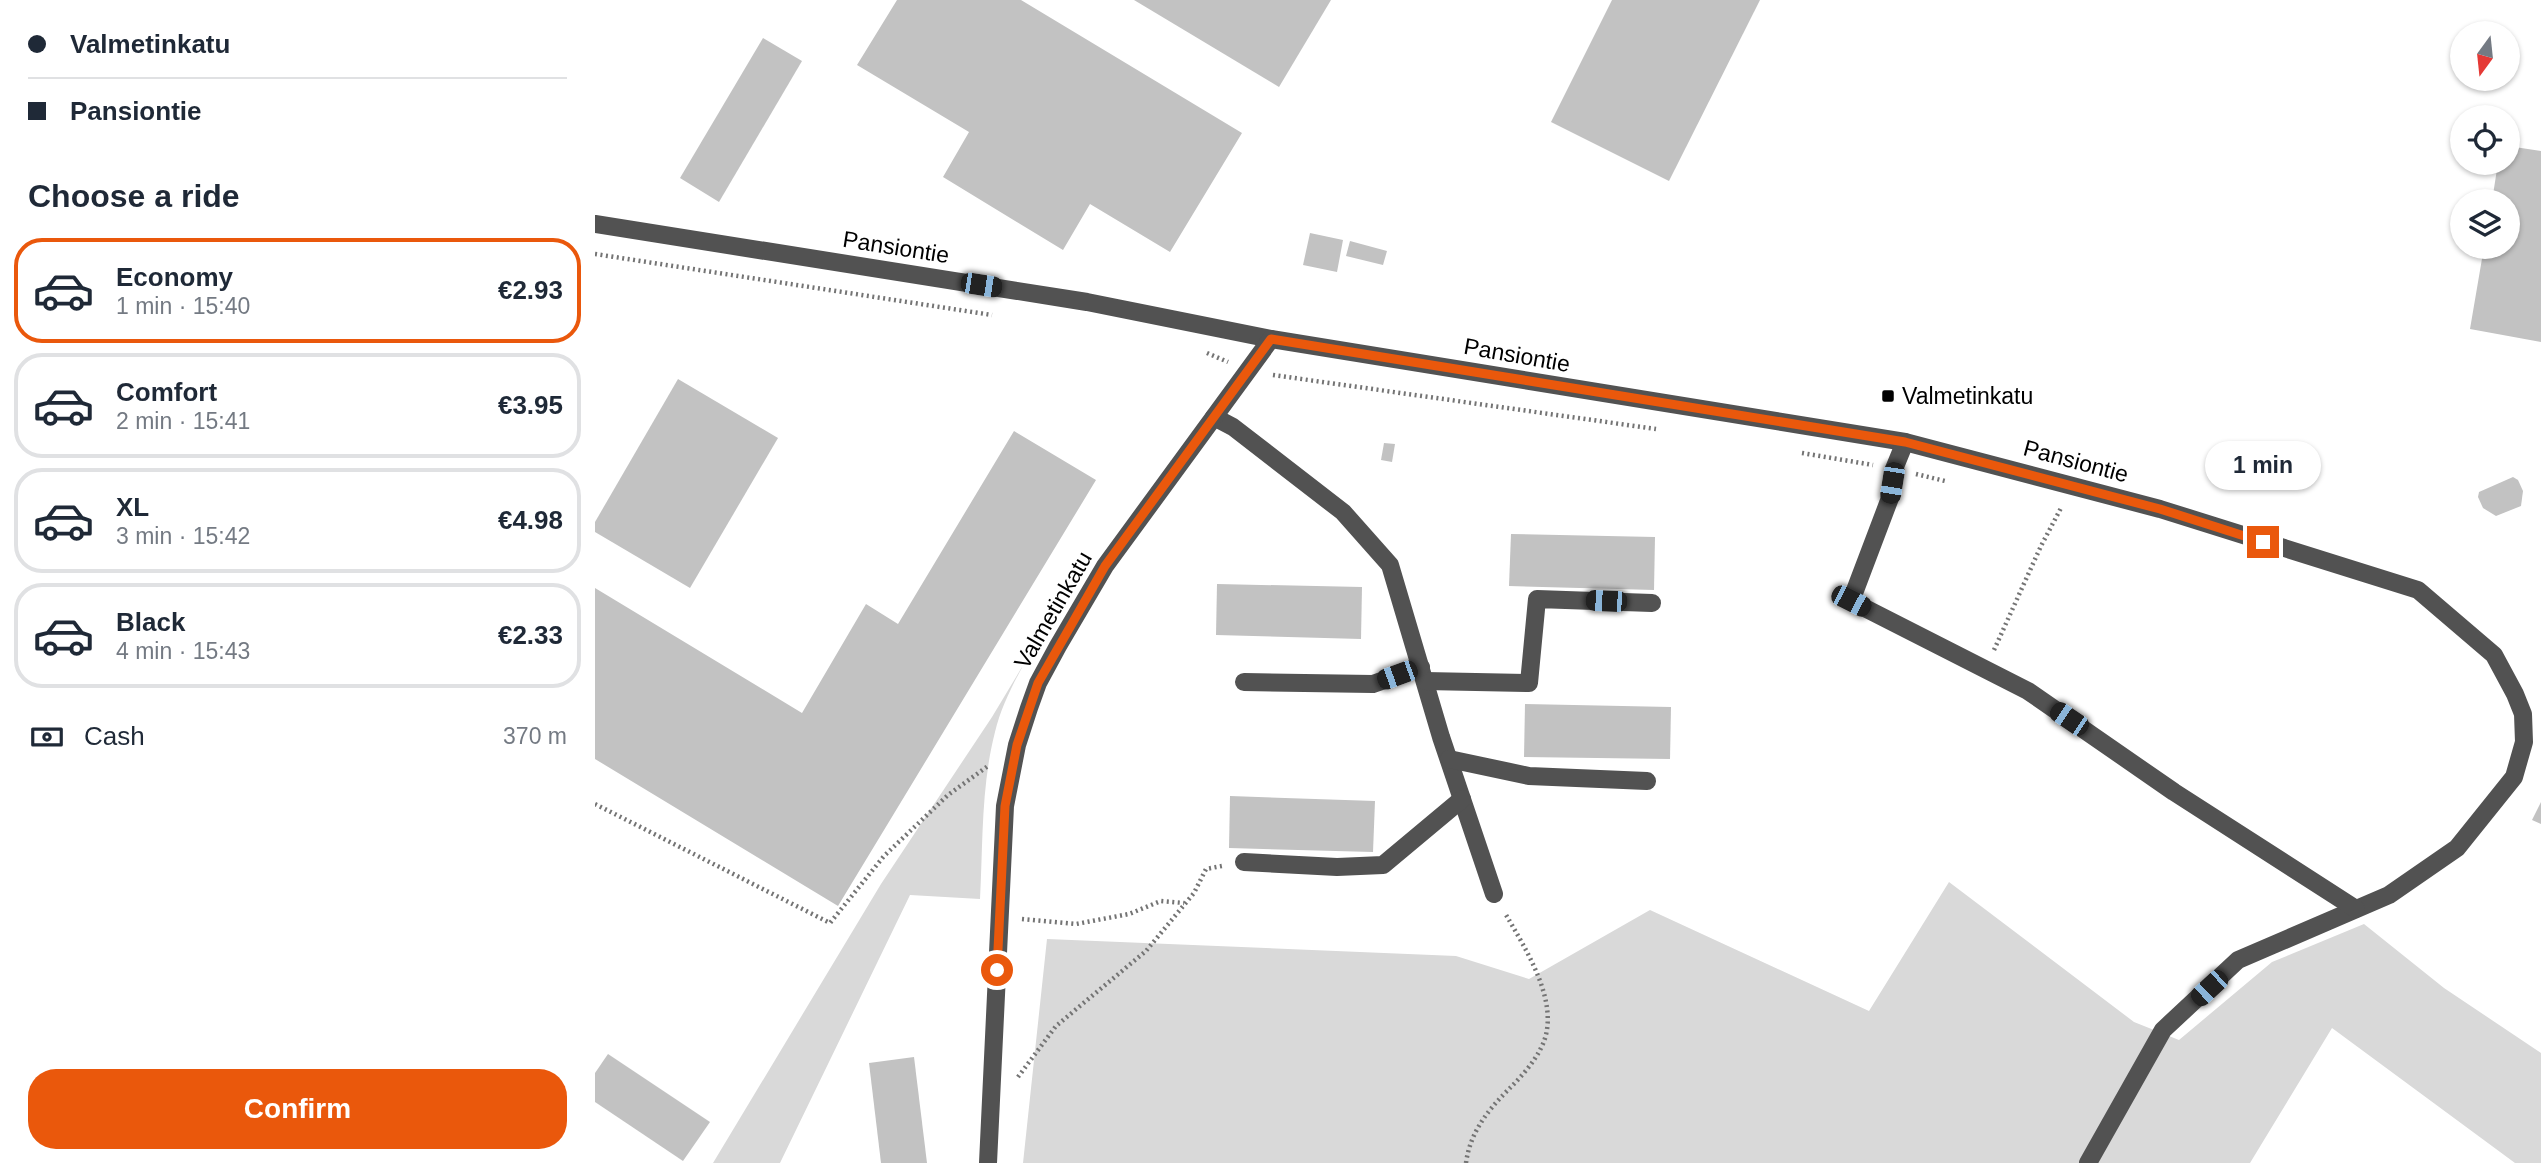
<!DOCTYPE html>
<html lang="en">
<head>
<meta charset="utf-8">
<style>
	:root { --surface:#fff; --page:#f2f2f3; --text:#1f2937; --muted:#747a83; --line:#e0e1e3; --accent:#ea580c }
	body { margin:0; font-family:Arial,sans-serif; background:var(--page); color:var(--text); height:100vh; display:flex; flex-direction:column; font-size:26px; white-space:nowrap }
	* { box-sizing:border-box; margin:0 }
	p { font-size:23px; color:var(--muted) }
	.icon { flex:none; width:38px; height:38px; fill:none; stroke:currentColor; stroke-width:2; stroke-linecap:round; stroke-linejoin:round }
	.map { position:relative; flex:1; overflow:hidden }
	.sheet { display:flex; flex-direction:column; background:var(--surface); width:595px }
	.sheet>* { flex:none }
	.guide { display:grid; align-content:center; height:154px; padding:0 28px; background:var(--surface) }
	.needle { width:46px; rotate:195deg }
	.fabs { position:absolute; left:1855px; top:21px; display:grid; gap:14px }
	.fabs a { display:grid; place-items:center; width:70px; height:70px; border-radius:50%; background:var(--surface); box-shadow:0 2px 5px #0004; font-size:35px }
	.end { position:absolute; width:32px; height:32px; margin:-16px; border:9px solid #ea580c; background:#fff; box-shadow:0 0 0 4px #fff }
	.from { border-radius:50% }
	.bubble { position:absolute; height:49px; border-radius:24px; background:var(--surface); box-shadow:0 2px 5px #0004; font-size:23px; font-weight:600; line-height:49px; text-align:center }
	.car { position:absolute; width:21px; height:42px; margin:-21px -10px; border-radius:9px; box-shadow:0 0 5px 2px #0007; background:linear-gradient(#222 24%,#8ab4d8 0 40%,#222 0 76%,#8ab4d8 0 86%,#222 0) }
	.guide b { display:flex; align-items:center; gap:24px; height:66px; font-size:26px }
	.guide b+b { border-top:2px solid var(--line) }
	.guide i { width:18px; height:18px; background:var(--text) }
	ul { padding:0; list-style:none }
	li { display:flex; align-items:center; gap:21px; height:105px; margin:0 14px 10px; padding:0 14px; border:4px solid var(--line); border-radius:28px }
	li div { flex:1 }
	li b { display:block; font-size:26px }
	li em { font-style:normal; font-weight:600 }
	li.selected { border-color:var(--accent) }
	li>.icon { width:63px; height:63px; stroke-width:1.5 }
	h2 { padding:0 28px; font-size:32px; line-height:84px }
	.pay { display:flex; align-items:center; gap:18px; height:77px; padding:0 28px; font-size:26px }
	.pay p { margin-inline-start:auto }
	.cta { display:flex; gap:14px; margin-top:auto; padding:14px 28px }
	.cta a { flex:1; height:80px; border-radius:28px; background:var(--accent); color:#fff; font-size:28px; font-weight:600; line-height:80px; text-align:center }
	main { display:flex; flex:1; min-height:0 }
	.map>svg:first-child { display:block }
</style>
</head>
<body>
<main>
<section class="sheet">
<div class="guide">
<b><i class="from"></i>Valmetinkatu</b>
<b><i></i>Pansiontie</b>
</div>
<h2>Choose a ride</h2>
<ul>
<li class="selected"><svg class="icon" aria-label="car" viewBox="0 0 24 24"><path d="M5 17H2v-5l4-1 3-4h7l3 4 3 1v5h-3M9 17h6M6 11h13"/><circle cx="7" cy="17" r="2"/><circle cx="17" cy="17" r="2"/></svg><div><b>Economy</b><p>1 min · 15:40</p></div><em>€2.93</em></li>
<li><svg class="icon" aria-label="car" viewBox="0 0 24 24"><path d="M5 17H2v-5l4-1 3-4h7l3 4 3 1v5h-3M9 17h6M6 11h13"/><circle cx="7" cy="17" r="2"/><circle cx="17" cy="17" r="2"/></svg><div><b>Comfort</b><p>2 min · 15:41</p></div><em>€3.95</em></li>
<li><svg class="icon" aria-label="car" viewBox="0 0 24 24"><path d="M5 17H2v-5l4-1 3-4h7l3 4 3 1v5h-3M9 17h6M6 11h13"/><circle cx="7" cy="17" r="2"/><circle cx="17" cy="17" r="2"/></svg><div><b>XL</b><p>3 min · 15:42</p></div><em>€4.98</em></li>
<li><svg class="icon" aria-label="car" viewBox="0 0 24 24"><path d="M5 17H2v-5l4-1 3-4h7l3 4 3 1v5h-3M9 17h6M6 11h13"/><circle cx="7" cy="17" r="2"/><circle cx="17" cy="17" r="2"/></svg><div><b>Black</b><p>4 min · 15:43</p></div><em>€2.33</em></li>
</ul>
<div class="pay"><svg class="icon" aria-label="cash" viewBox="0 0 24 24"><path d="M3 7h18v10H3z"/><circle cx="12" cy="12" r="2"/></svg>Cash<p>370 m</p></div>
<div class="cta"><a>Confirm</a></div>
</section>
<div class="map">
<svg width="1946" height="1163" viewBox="0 0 1946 1163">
	<rect width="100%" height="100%" fill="#fff"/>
	<g fill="#d9d9d9">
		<path d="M 430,662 C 418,684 406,707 400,732 C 386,786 388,844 385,899 L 315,895 L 185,1163 L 118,1163 L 286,884 L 397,717 Z"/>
		<path d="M 1354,882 L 1539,1022 L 1584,1040 L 1677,962 L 1769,924 L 1849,988 L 1946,1053 L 1946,1163 L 1920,1163 L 1737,1028 L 1655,1163 L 428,1163 L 452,939 L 861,956 L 934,979 L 1055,910 L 1274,1011 Z"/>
	</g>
	<g fill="#c2c2c2">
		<path d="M 302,0 L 426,0 L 647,133 L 575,252 L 495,204 L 468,250 L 348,177 L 374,132 L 262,65 Z"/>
		<path d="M 539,0 L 736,0 L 684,87 Z"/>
		<path d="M 1017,0 L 1165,0 L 1074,181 L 956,122 Z"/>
		<path d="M 168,38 L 207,61 L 124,202 L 85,178 Z"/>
		<path d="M 1913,146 L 1946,151 L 1946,342 L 1875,329 L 1889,247 L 1913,247 L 1913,201 L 1897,201 L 1903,163 L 1913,163 Z"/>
		<path d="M 715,233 L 748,240 L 742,272 L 708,265 Z"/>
		<path d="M 755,241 L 792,251 L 788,265 L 751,256 Z"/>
		<path d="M 83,379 L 183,438 L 95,588 L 0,532 L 0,522 Z"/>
		<path d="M 419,431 L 501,480 L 243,906 L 0,759 L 0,588 L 207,713 L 271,604 L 303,624 Z"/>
		<path d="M 789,443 L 800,444 L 797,462 L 786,460 Z"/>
		<path d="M 1918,477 L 1923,480 L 1928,491 L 1926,506 L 1901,516 L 1888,508 L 1883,497 L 1884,492 Z"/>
		<path d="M 916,534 L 1060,537 L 1059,590 L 914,586 Z"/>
		<path d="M 622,584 L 767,587 L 766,639 L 621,635 Z"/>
		<path d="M 930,704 L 1076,707 L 1075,759 L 929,757 Z"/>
		<path d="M 635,796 L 780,801 L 778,852 L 634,848 Z"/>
		<path d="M 1946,802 L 1946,824 L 1937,820 Z"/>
		<path d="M 13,1054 L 115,1122 L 88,1161 L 0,1102 L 0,1073 Z"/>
		<path d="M 319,1057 L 332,1163 L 286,1163 L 274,1063 Z"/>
	</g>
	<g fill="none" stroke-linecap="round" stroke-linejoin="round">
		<g stroke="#747474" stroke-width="4.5" stroke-dasharray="2 3.5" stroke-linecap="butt">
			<path d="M 0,254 L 397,315"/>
			<path d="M 612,353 L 633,362"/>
			<path d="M 678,375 L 1061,429"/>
			<path d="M 1207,453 L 1278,465"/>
			<path d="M 1321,474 L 1350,481"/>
			<path d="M 1399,650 L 1446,546 L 1466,508"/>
			<path d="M 0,804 L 235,923 L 289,856 L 353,795 L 393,766"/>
			<path d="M 427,919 L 481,924 L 534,914 L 566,901 L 589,903"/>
			<path d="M 423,1077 L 461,1026 L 551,951 L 599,893 L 611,869 L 627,866"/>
			<path d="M 871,1163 C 875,1133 892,1111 913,1090 C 925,1078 938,1064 946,1048 C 968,1006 931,950 910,913"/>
		</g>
		<g stroke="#525252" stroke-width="18">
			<path d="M 0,224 L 492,302 L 676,339 L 1310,442 L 1565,509 L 1823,590 L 1899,655 L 1920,694 L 1928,714 L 1929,742 L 1919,777 L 1862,848 L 1794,895 L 1643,960 L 1568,1030 L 1493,1163"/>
			<path d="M 619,417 L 638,427 L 748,512 L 795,565 L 846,737 L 899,894"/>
			<path d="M 1310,442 L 1299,469 L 1295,498 L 1256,601 L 1433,691 L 1579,792 L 1761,909"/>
			<path d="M 830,681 L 934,683 L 942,599 L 1057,603"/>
			<path d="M 649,682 L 778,684 L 826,667"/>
			<path d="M 854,759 L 934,776 L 1052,781"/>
			<path d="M 649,862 L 742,867 L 788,865 L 867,799"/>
			<path d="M 393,1163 L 410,806 L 422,745 L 434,708 L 443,683 L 463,646 L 510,566 L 676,339"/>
		</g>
	</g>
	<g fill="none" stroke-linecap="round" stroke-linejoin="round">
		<path stroke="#ea580c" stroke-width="9" d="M 402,970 L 410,806 L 422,745 L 443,683 L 510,566 L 676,339 L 1310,442 L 1565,509 L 1668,542"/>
	</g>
	<rect fill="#000" stroke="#fff" stroke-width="2.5" x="1286" y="389" width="14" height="14" rx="3.5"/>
	<g text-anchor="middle" stroke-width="7" stroke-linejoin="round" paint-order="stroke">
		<g font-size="23" fill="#000" stroke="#fff">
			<text transform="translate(301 247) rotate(9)" y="8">Pansiontie</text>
			<text transform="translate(922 355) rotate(10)" y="8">Pansiontie</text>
			<text transform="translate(1481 461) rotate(15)" y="8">Pansiontie</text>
			<text transform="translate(458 610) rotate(-60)" y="8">Valmetinkatu</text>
		</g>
		<g font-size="23" fill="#000" stroke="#fff" text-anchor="start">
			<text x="1307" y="404">Valmetinkatu</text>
		</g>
	</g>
</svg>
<div class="fabs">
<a><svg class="needle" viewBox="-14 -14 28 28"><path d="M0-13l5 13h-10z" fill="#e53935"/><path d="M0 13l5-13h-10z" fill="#747a83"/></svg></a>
<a><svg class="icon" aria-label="locate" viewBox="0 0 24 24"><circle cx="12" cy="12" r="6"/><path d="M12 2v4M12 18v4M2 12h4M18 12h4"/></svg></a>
<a><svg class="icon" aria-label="layers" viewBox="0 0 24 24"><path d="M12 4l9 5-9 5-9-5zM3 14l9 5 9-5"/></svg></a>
</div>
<i class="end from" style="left:402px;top:970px"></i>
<i class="end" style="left:1668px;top:542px"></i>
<div class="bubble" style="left:1610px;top:441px;width:116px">1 min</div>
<i class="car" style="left:386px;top:285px;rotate:99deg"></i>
<i class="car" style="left:1297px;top:483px;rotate:189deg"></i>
<i class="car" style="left:1011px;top:601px;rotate:272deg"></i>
<i class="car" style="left:1256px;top:601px;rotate:117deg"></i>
<i class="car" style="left:802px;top:675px;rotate:250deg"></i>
<i class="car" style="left:1474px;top:719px;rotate:304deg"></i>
<i class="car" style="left:1614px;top:988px;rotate:227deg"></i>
</div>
</main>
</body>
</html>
